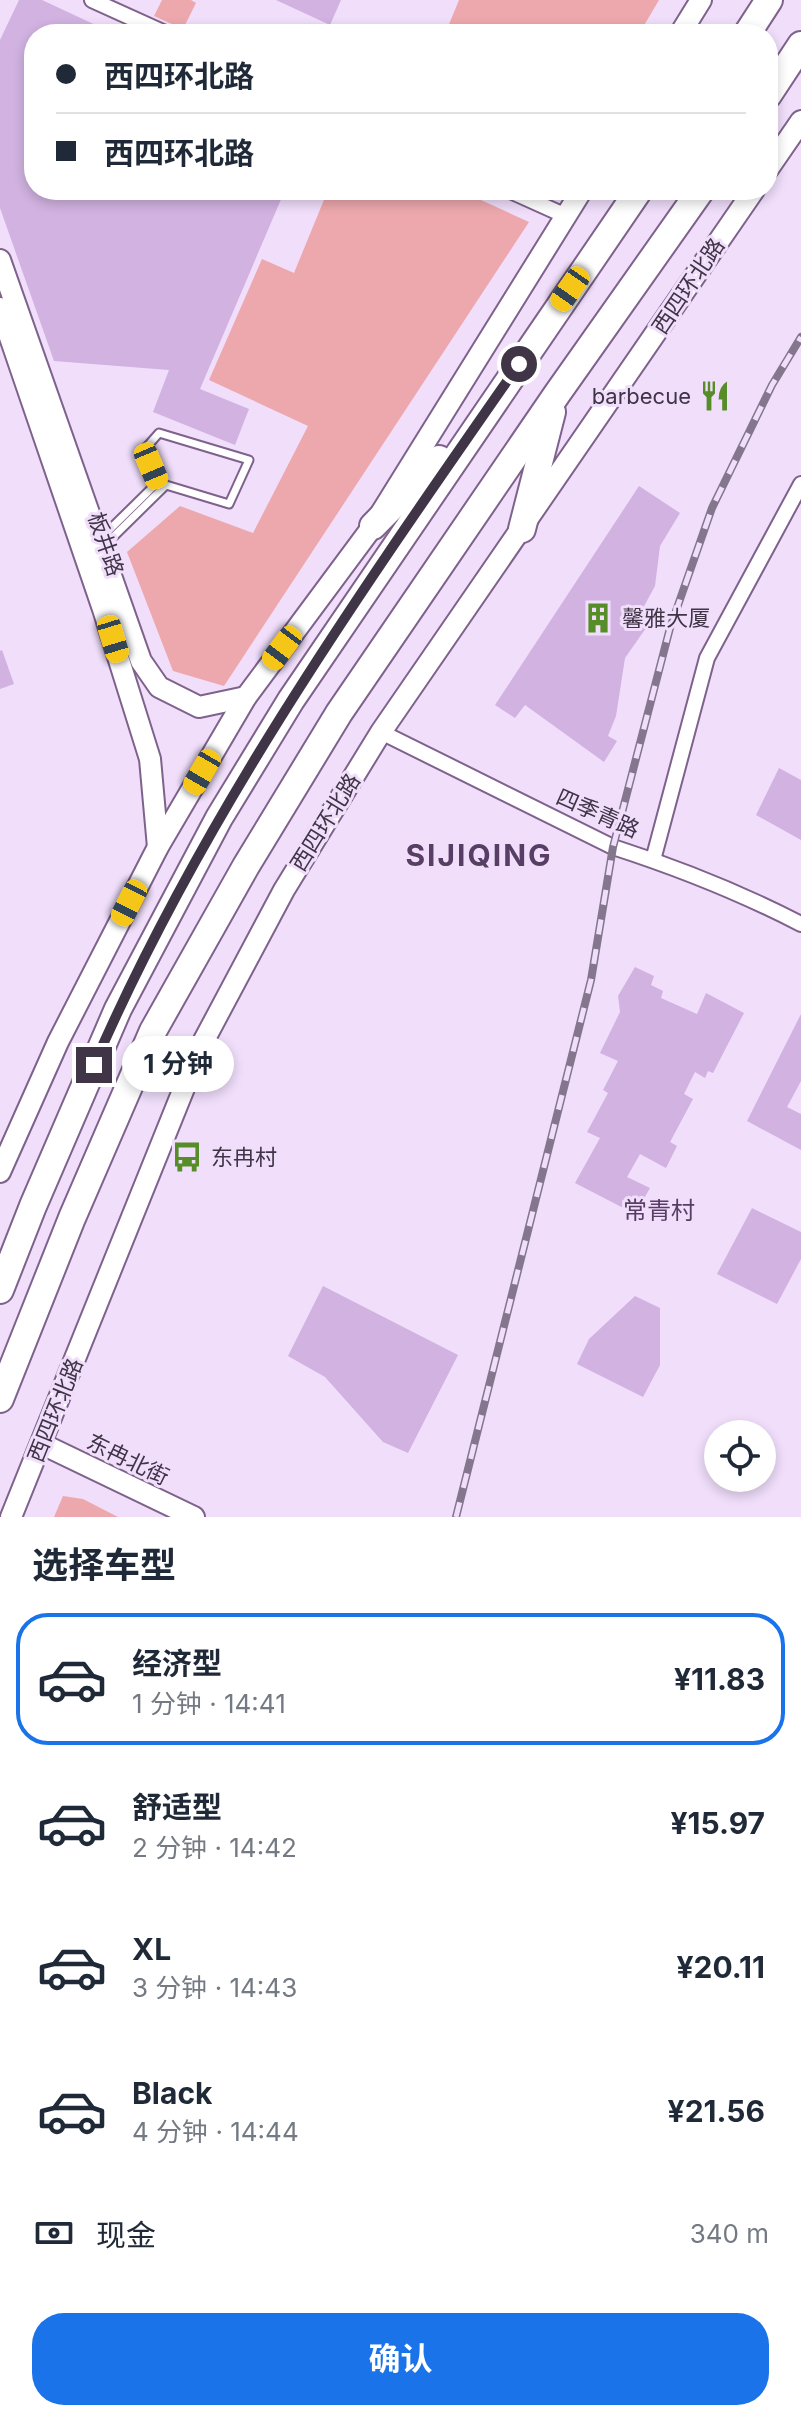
<!DOCTYPE html>
<html lang="zh">
<head>
<meta charset="utf-8">
<style>
	:root { --surface:#fff; --page:#f2f2f3; --text:#1f2937; --muted:#747a83; --line:#e0e1e3; --accent:#1a73e8 }
	body { margin:0; font-family:Inter,"Noto Sans SC",sans-serif; background:var(--page); color:var(--text); height:100vh; display:flex; flex-direction:column; font-size:30px; white-space:nowrap }
	* { box-sizing:border-box; margin:0 }
	p { font-size:26px; color:var(--muted) }
	.icon { flex:none; width:44px; height:44px; fill:none; stroke:currentColor; stroke-width:2; stroke-linecap:round; stroke-linejoin:round }
	.map { position:relative; height:1517px; overflow:hidden }
	.details { display:flex; flex-direction:column; background:var(--surface); flex:1 }
	.details>* { flex:none }
	.hud { position:absolute; left:24px; top:24px; width:754px; height:176px; border-radius:32px; box-shadow:0 4px 12px #0003; display:grid; align-content:center; height:176px; padding:0 32px; background:var(--surface) }
	.buttons { position:absolute; left:704px; top:1420px; display:grid; gap:16px }
	.buttons a { display:grid; place-items:center; width:72px; height:72px; border-radius:50%; background:var(--surface); box-shadow:0 4px 12px #0003; font-size:40px }
	.end { position:absolute; width:36px; height:36px; margin:-18px; border:10px solid #403447; background:#fff; box-shadow:0 0 0 4px #fff }
	.from { border-radius:50% }
	.bubble { position:absolute; height:56px; border-radius:28px; background:var(--surface); box-shadow:0 4px 12px #0003; font-size:26px; font-weight:700; line-height:56px; text-align:center }
	.car { position:absolute; width:24px; height:48px; margin:-24px -12px; border-radius:10px; box-shadow:0 0 6px 2px #0007; background:linear-gradient(#f5c518 24%,#345 0 40%,#f5c518 0 76%,#345 0 86%,#f5c518 0) }
	.hud b { display:flex; align-items:center; gap:28px; height:76px; font-size:30px }
	.hud b+b { border-top:2px solid var(--line) }
	.hud i { width:20px; height:20px; background:var(--text) }
	ul { padding:0; list-style:none }
	li { display:flex; align-items:center; gap:24px; height:132px; margin:0 16px 12px; padding:0 16px; border:4px solid transparent; border-radius:32px }
	li div { flex:1 }
	li b { display:block; font-size:30px }
	li em { font-style:normal; font-weight:700 }
	li.selected { border-color:var(--accent) }
	li>.icon { width:72px; height:72px; stroke-width:1.5 }
	h2 { padding:0 32px; font-size:36px; line-height:96px }
	.pay { display:flex; align-items:center; gap:20px; height:88px; padding:0 32px; font-size:30px }
	.pay p { margin-inline-start:auto }
	.primary-button { display:flex; gap:16px; margin-top:auto; padding:16px 32px }
	.primary-button a { flex:1; height:92px; border-radius:32px; background:var(--accent); color:#fff; font-size:32px; font-weight:700; line-height:92px; text-align:center }
	.map>svg:first-child { display:block }
</style>
</head>
<body>
<div class="map">
<svg width="801" height="1517" viewBox="0 0 801 1517">
	<rect width="100%" height="100%" fill="#f0defb"/>
	<g fill="#eda8ad">
		<path d="M 162,0 L 191,0 L 196,3 L 183,29 L 154,16 Z"/>
		<path d="M 459,0 L 659,0 L 639,34 L 445,34 Z"/>
		<path d="M 328,190 L 459,190 L 529,222 L 224,686 L 173,671 L 127,552 L 180,506 L 253,533 L 308,426 L 209,380 L 262,259 L 294,273 Z"/>
		<path d="M 63,1496 L 83,1499 L 118,1517 L 54,1517 Z"/>
	</g>
	<g fill="#d1b2e1">
		<path d="M 19,0 L 42,0 L 115,34 L 34,34 L 34,190 L 285,190 L 200,389 L 249,409 L 235,445 L 153,412 L 169,370 L 54,361 L 0,208 L 0,40 Z"/>
		<path d="M 276,0 L 341,0 L 330,25 Z"/>
		<path d="M 639,486 L 680,513 L 660,546 L 655,586 L 643,608 L 646,628 L 625,658 L 616,716 L 608,736 L 617,741 L 604,762 L 525,705 L 515,718 L 495,705 Z"/>
		<path d="M 2,650 L 14,684 L 0,689 L 0,651 Z"/>
		<path d="M 779,768 L 801,780 L 801,840 L 756,815 Z"/>
		<path d="M 635,967 L 654,976 L 651,985 L 663,991 L 661,998 L 697,1014 L 706,993 L 744,1013 L 713,1073 L 708,1071 L 705,1078 L 695,1072 L 684,1094 L 693,1099 L 670,1142 L 677,1146 L 666,1168 L 640,1154 L 627,1177 L 650,1188 L 635,1214 L 575,1183 L 600,1138 L 587,1132 L 608,1093 L 603,1090 L 618,1061 L 600,1053 L 620,1012 L 618,996 Z"/>
		<path d="M 801,1014 L 801,1081 L 787,1107 L 801,1114 L 801,1150 L 747,1121 Z"/>
		<path d="M 752,1208 L 801,1232 L 801,1259 L 777,1304 L 717,1274 Z"/>
		<path d="M 323,1286 L 458,1355 L 408,1453 L 383,1442 L 325,1377 L 288,1356 Z"/>
		<path d="M 635,1296 L 660,1308 L 660,1365 L 643,1397 L 577,1364 L 589,1339 Z"/>
	</g>
	<g fill="none" stroke-linecap="round" stroke-linejoin="round">
		<g stroke="#7e628c" stroke-width="11">
			<path id="lane" d="M 102,537 L 158,482 L 144,450 L 159,433 L 249,460 L 229,504 L 166,485 L 103,547"/>
		</g>
		<g stroke="#7e628c" stroke-width="18">
			<g id="street">
				<path d="M 92,0 L 167,34"/>
				<path d="M 508,190 L 566,216"/>
				<path d="M 381,732 L 613,847 C 678,868 741,893 801,924"/>
				<path d="M 653,860 L 707,658 L 801,484"/>
			</g>
		</g>
		<g stroke="#7e628c" stroke-width="24">
			<g id="secondary">
				<path d="M 680,34 L 701,0"/>
				<path d="M 768,169 L 801,121"/>
				<path d="M 0,260 L 141,661 L 159,687 L 199,707 L 246,697"/>
				<path d="M 0,308 L 103,609 L 150,759 L 158,847"/>
				<path d="M 0,1172 L 58,1042 L 158,847 L 246,697 L 373,526 L 582,190"/>
				<path d="M 42,1444 L 194,1517"/>
				<path d="M 11,1517 L 201,1046 L 284,890 L 381,732 L 754,190"/>
			</g>
		</g>
		<g stroke="#7e628c" stroke-width="30">
			<g id="highway">
				<path d="M 747,34 L 769,0"/>
				<path d="M 768,95 L 801,45"/>
				<path d="M 373,526 L 439,459"/>
				<path d="M 522,529 L 552,412"/>
				<path d="M 0,1290 L 33,1206 L 118,1009 L 219,818 L 291,700 L 639,190"/>
				<path d="M 0,1399 L 72,1218 L 153,1031 L 246,866 L 339,713 L 557,394 L 701,190"/>
			</g>
		</g>
		<use href="#lane" stroke="#fff" stroke-width="7"/>
		<use href="#street" stroke="#fff" stroke-width="14"/>
		<use href="#secondary" stroke="#fff" stroke-width="20"/>
		<use href="#highway" stroke="#fff" stroke-width="26"/>
		<g stroke="#84768d" stroke-width="8">
			<path id="rail" d="M 456,1517 L 591,980 L 613,847 L 670,628 L 712,508 L 772,385 L 801,337"/>
		</g>
		<use href="#rail" stroke="#f0defb" stroke-width="5" stroke-dasharray="15" stroke-linecap="butt"/>
	</g>
	<g fill="none" stroke-linecap="round" stroke-linejoin="round">
		<path stroke="#403447" stroke-width="10" d="M 94,1065 C 203,814 363,588 519,364"/>
	</g>
	<defs>
		<g id="restaurant-bare" transform="scale(2.4)"><path d="M-5-6h1v4h1v-4h1v4h1v-4h1v5L-1.5 .5V6h-2V.5L-5-1ZM5-6V6H3V1.5H1.5Q1.5-4 5-6Z" fill="#568d28" stroke="#f0defb" stroke-width="2.5" paint-order="stroke"/></g>
		<g id="building-bare" transform="scale(2.4)"><path d="M-4-6H4V6H1V3H-1V6H-4ZM-2.5-4.3h1.7v1.8h-1.7ZM.8-4.3h1.7v1.8H.8ZM-2.5-1h1.7V.8h-1.7ZM.8-1h1.7V.8H.8Z" fill="#568d28" stroke="#f0defb" stroke-width="2.5" paint-order="stroke"/></g>
		<g id="bus-bare" transform="scale(2.4)"><path d="M-5-6H5V4H4V6H2V4H-2V6H-4V4H-5ZM-3.5-4V0h7V-4ZM-3.5 1.2v1.5H-2V1.2ZM2 1.2v1.5H3.5V1.2Z" fill="#568d28" stroke="#f0defb" stroke-width="2.5" paint-order="stroke"/></g>
	</defs>
	<g fill-rule="evenodd">
		<use href="#restaurant-bare" x="715" y="396"/>
		<use href="#building-bare" x="598" y="618"/>
		<use href="#bus-bare" x="187" y="1157"/>
	</g>
	<g text-anchor="middle" stroke-width="6" stroke-linejoin="round" paint-order="stroke">
		<g font-size="22" fill="#403447" stroke="#f0defb">
			<text transform="translate(688 286) rotate(-56)" y="8">西四环北路</text>
			<text transform="translate(106 544) rotate(71)" y="8">板井路</text>
			<text transform="translate(598 813) rotate(24)" y="8">四季青路</text>
			<text transform="translate(325 822) rotate(-58)" y="8">西四环北路</text>
			<text transform="translate(55 1410) rotate(-68)" y="8">西四环北路</text>
			<text transform="translate(128 1459) rotate(26)" y="8">东冉北街</text>
		</g>
		<g font-size="22" fill="#403447" stroke="#f0defb" text-anchor="start">
			<text x="691" y="404" text-anchor="end">barbecue</text>
			<text x="622" y="626">馨雅大厦</text>
			<text x="211" y="1165">东冉村</text>
		</g>
		<g font-size="24" fill="#583d65" stroke="#f0defb">
			<text x="659" y="1219">常青村</text>
		</g>
		<g font-size="30" font-weight="bold" letter-spacing="2" fill="#583d65" stroke="#f0defb">
			<text x="479" y="866">SIJIQING</text>
		</g>
	</g>
</svg>
<div class="buttons">
<a><svg class="icon" aria-label="locate" viewBox="0 0 24 24"><circle cx="12" cy="12" r="6"/><path d="M12 2v4M12 18v4M2 12h4M18 12h4"/></svg></a>
</div>
<i class="end from" style="left:519px;top:364px"></i>
<i class="end" style="left:94px;top:1065px"></i>
<div class="bubble" style="left:122px;top:1036px;width:112px">1 分钟</div>
<i class="car" style="left:570px;top:289px;rotate:215deg"></i>
<i class="car" style="left:151px;top:466px;rotate:157deg"></i>
<i class="car" style="left:113px;top:639px;rotate:163deg"></i>
<i class="car" style="left:282px;top:648px;rotate:217deg"></i>
<i class="car" style="left:202px;top:772px;rotate:210deg"></i>
<i class="car" style="left:129px;top:903px;rotate:207deg"></i>
<div class="hud">
<b><i class="from"></i>西四环北路</b>
<b><i></i>西四环北路</b>
</div>
</div>
<section class="details">
<h2>选择车型</h2>
<ul>
<li class="selected"><svg class="icon" aria-label="car" viewBox="0 0 24 24"><path d="M5 17H2v-5l4-1 3-4h7l3 4 3 1v5h-3M9 17h6M6 11h13"/><circle cx="7" cy="17" r="2"/><circle cx="17" cy="17" r="2"/></svg><div><b>经济型</b><p>1 分钟 · 14:41</p></div><em>¥11.83</em></li>
<li><svg class="icon" aria-label="car" viewBox="0 0 24 24"><path d="M5 17H2v-5l4-1 3-4h7l3 4 3 1v5h-3M9 17h6M6 11h13"/><circle cx="7" cy="17" r="2"/><circle cx="17" cy="17" r="2"/></svg><div><b>舒适型</b><p>2 分钟 · 14:42</p></div><em>¥15.97</em></li>
<li><svg class="icon" aria-label="car" viewBox="0 0 24 24"><path d="M5 17H2v-5l4-1 3-4h7l3 4 3 1v5h-3M9 17h6M6 11h13"/><circle cx="7" cy="17" r="2"/><circle cx="17" cy="17" r="2"/></svg><div><b>XL</b><p>3 分钟 · 14:43</p></div><em>¥20.11</em></li>
<li><svg class="icon" aria-label="car" viewBox="0 0 24 24"><path d="M5 17H2v-5l4-1 3-4h7l3 4 3 1v5h-3M9 17h6M6 11h13"/><circle cx="7" cy="17" r="2"/><circle cx="17" cy="17" r="2"/></svg><div><b>Black</b><p>4 分钟 · 14:44</p></div><em>¥21.56</em></li>
</ul>
<div class="pay"><svg class="icon" aria-label="cash" viewBox="0 0 24 24"><path d="M3 7h18v10H3z"/><circle cx="12" cy="12" r="2"/></svg>现金<p>340 m</p></div>
<div class="primary-button"><a>确认</a></div>
</section>
</body>
</html>
